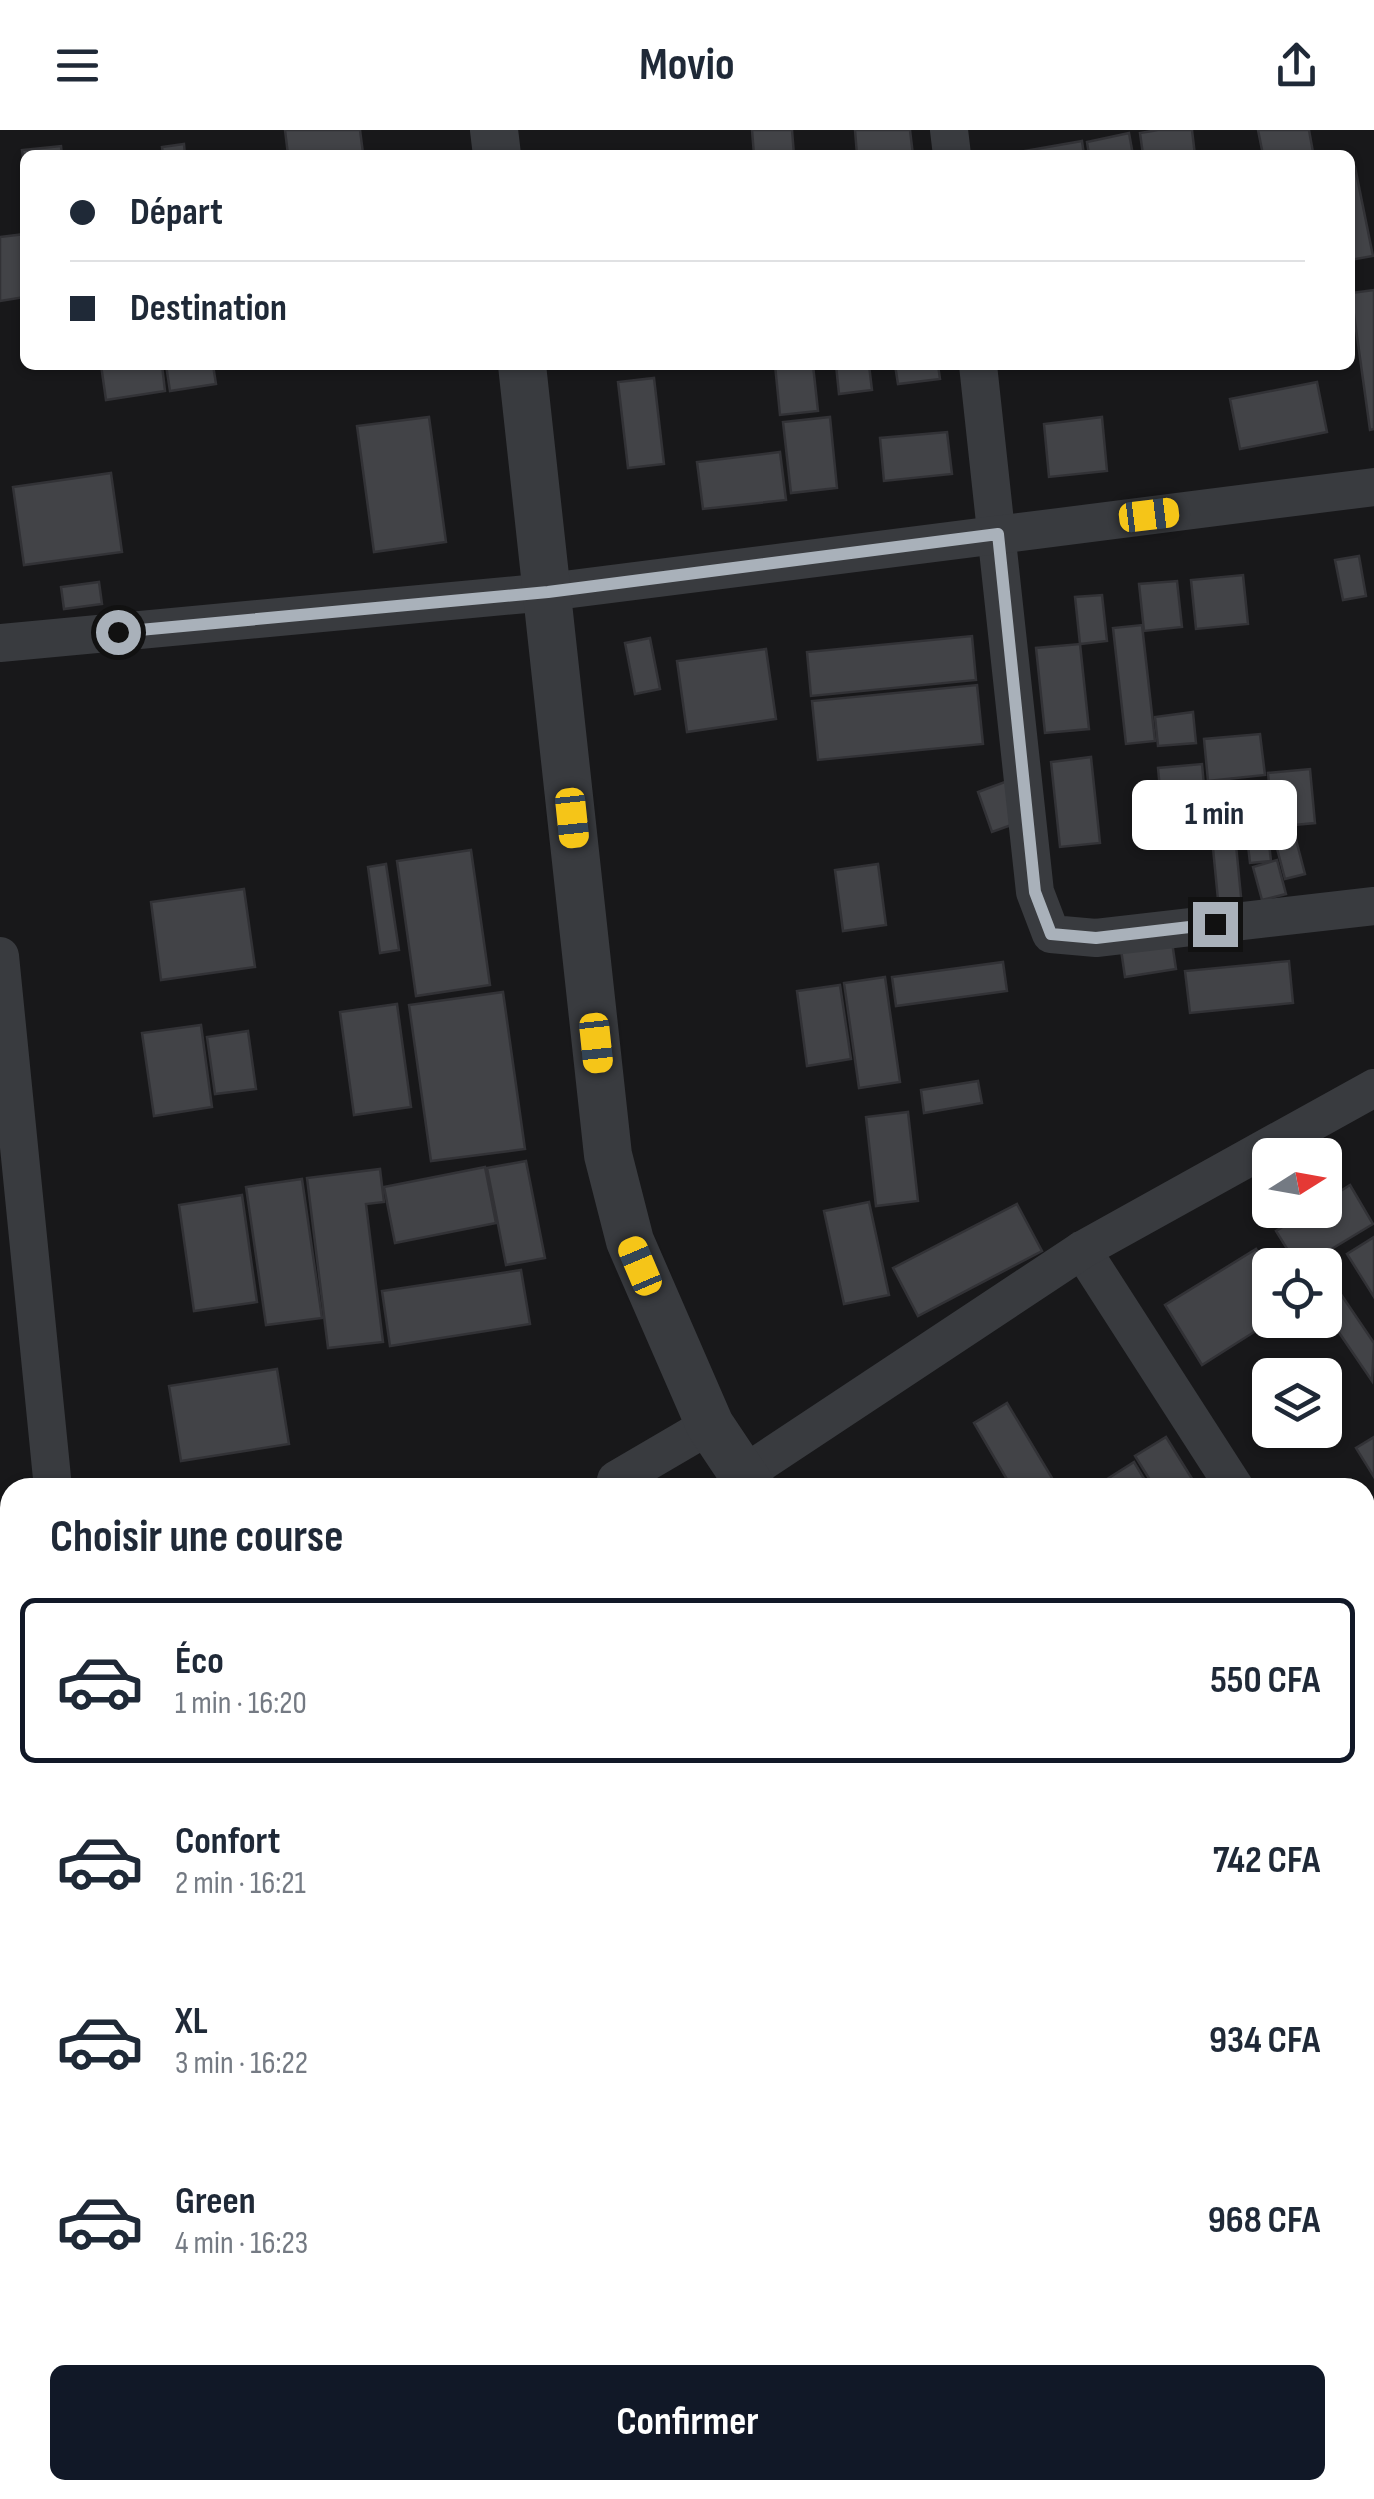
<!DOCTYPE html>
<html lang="fr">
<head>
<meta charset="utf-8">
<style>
	:root { --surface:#fff; --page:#f6f6f7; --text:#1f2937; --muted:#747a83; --line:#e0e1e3; --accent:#111827 }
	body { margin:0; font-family:"Sofia Sans Condensed",sans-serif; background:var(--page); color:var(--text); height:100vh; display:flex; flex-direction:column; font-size:38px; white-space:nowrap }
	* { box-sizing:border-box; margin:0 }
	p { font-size:32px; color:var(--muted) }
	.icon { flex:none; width:55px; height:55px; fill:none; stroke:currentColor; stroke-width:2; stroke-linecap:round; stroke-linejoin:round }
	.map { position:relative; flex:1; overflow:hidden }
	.details { position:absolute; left:0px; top:1348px; width:1375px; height:1022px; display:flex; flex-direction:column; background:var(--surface); border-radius:30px 30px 0 0; box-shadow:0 2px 8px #0004 }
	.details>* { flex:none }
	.hud { position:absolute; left:20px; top:20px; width:1335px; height:220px; border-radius:15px; box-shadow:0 2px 8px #0004; display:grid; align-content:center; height:220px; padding:0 50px; background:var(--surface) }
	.needle { width:65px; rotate:79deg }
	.buttons { position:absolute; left:1252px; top:1008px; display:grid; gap:20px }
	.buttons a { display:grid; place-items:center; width:90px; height:90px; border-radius:15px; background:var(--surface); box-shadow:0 2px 8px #0004; font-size:50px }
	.end { position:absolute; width:45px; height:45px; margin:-22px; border:12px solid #a9b1ba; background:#111; box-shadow:0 0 0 5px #111 }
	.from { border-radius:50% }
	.bubble { position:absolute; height:70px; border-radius:15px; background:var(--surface); box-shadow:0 2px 8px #0004; font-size:32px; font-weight:700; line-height:70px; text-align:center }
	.car { position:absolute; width:30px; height:60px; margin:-30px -15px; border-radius:12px; box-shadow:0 0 8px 2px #0007; background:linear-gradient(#f5c518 24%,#345 0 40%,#f5c518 0 76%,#345 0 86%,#f5c518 0) }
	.hud b { display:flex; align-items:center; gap:35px; height:95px; font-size:38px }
	.hud b+b { border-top:2px solid var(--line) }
	.hud i { width:25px; height:25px; background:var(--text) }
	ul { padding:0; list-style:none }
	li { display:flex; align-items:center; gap:30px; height:165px; margin:0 20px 15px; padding:0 30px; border:5px solid transparent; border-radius:15px }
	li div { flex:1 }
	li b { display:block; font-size:38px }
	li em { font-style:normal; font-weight:700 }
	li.active { border-color:var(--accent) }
	li>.icon { width:90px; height:90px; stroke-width:1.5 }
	h2 { padding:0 50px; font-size:45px; line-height:120px }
	.action { display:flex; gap:20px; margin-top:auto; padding:20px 50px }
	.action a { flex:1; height:115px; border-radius:15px; background:var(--accent); color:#fff; font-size:40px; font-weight:700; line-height:115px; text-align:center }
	header { display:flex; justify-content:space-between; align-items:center; height:130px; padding:0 50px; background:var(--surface); font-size:45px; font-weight:700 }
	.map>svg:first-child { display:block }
</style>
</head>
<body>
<header><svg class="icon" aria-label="menu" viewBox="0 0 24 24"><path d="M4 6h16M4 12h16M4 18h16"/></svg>Movio<svg class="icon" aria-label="share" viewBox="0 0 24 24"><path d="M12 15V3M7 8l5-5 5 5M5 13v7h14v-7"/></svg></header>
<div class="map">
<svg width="1374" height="2369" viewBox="0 0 1374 2369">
	<rect width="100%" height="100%" fill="#18181a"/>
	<g fill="#424347" stroke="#323236" stroke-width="2.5">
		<path d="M 285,0 L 360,0 L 363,23 L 288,25 Z"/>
		<path d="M 752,0 L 792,0 L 794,25 L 754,25 Z"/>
		<path d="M 855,0 L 910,0 L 913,25 L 857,25 Z"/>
		<path d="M 1158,0 L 1192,0 L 1195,25 L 1143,25 L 1140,3 Z"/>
		<path d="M 1258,0 L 1309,0 L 1313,22 L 1263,25 Z"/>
		<path d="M 1129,3 L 1133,25 L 1089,25 L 1087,12 Z"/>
		<path d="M 1082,11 L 1084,25 L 1002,25 Z"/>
		<path d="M 184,14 L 185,25 L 163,25 L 162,17 Z"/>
		<path d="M 61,16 L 62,25 L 25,25 L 25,44 L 22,20 Z"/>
		<path d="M 1355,37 L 1373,126 L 1350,130 L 1350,38 Z"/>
		<path d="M 25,104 L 25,167 L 0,171 L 0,107 Z"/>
		<path d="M 1374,160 L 1374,299 L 1370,300 L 1351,163 Z"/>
		<path d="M 101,235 L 162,235 L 165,261 L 106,270 Z"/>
		<path d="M 166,235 L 213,235 L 216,254 L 170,261 Z"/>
		<path d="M 775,235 L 813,235 L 818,281 L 780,285 Z"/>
		<path d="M 836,235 L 869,235 L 872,260 L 839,264 Z"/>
		<path d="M 895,235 L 938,235 L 940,249 L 898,254 Z"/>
		<path d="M 654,248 L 664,334 L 628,338 L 618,252 Z"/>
		<path d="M 1317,252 L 1327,302 L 1240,319 L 1230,269 Z"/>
		<path d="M 429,287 L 446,412 L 374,422 L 357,296 Z"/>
		<path d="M 830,287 L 837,358 L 791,363 L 783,292 Z"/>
		<path d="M 1102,287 L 1107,341 L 1049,347 L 1044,294 Z"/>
		<path d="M 947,302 L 952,344 L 884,351 L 880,308 Z"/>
		<path d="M 780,322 L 786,370 L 703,379 L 697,332 Z"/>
		<path d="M 111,343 L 122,422 L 24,435 L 13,357 Z"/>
		<path d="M 1359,426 L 1366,466 L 1343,470 L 1335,430 Z"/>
		<path d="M 1243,445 L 1248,494 L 1196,499 L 1191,450 Z"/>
		<path d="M 1177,451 L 1182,497 L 1144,501 L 1139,454 Z"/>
		<path d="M 99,452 L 102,474 L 64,479 L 61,457 Z"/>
		<path d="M 1102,465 L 1107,511 L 1080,514 L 1075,467 Z"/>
		<path d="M 1142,495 L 1155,611 L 1126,614 L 1113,498 Z"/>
		<path d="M 972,506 L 976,550 L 811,566 L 807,522 Z"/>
		<path d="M 650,508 L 660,559 L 635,564 L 625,513 Z"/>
		<path d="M 1080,514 L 1089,599 L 1045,603 L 1036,518 Z"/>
		<path d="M 766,519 L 776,589 L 687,602 L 677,531 Z"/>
		<path d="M 977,555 L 983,614 L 818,630 L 812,571 Z"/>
		<path d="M 1193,582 L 1196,613 L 1158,616 L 1155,587 Z"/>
		<path d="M 1260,604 L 1265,645 L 1208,651 L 1204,609 Z"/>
		<path d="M 1091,627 L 1100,713 L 1060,717 L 1051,632 Z"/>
		<path d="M 1202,634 L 1206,677 L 1162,681 L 1158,638 Z"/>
		<path d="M 1310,639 L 1315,693 L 1273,697 L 1268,643 Z"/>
		<path d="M 1010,650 L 1025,690 L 992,702 L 978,662 Z"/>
		<path d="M 1267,696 L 1271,731 L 1250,733 L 1246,698 Z"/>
		<path d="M 1294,702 L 1305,744 L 1285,749 L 1274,707 Z"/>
		<path d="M 1236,715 L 1242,777 L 1219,780 L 1213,718 Z"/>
		<path d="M 471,720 L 490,855 L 416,866 L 397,731 Z"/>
		<path d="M 1277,730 L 1286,764 L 1262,770 L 1253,737 Z"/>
		<path d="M 386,734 L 399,820 L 380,823 L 368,737 Z"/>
		<path d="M 878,734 L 886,795 L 843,801 L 835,740 Z"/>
		<path d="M 244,759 L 255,837 L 161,850 L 151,772 Z"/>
		<path d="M 1171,805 L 1176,839 L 1125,847 L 1120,813 Z"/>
		<path d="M 1289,831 L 1293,873 L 1190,883 L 1185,841 Z"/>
		<path d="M 1003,832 L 1007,861 L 896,876 L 892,847 Z"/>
		<path d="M 885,847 L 900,952 L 859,958 L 844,853 Z"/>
		<path d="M 840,855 L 851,929 L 807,936 L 797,861 Z"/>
		<path d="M 503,862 L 525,1019 L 431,1031 L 409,875 Z"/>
		<path d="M 397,874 L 411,977 L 354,985 L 340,882 Z"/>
		<path d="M 201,895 L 212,977 L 154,986 L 142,903 Z"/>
		<path d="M 248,901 L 256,959 L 215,964 L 207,907 Z"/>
		<path d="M 978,951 L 982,973 L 924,983 L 921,960 Z"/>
		<path d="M 908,982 L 918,1071 L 876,1076 L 866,987 Z"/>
		<path d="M 526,1031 L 545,1128 L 506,1135 L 487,1038 Z"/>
		<path d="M 485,1037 L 496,1093 L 395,1113 L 384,1057 Z"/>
		<path d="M 380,1039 L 384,1072 L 366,1074 L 383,1212 L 328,1218 L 307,1048 Z"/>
		<path d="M 302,1049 L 322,1188 L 266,1195 L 246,1057 Z"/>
		<path d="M 1350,1055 L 1373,1094 L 1305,1135 L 1297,1135 L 1276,1101 L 1310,1080 L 1325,1080 L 1325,1071 Z"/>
		<path d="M 242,1065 L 257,1172 L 194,1181 L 179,1075 Z"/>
		<path d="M 869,1072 L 889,1165 L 844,1174 L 824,1081 Z"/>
		<path d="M 1017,1074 L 1042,1121 L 918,1186 L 893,1138 Z"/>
		<path d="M 1374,1107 L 1374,1167 L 1347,1124 Z"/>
		<path d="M 1256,1119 L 1270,1141 L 1270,1190 L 1273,1190 L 1202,1235 L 1165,1175 Z"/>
		<path d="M 521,1140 L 530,1194 L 390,1216 L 382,1161 Z"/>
		<path d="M 1336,1157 L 1374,1213 L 1372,1251 L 1325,1182 L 1325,1166 Z"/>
		<path d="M 277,1239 L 289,1314 L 181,1331 L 169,1256 Z"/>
		<path d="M 1007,1273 L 1058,1358 L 1012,1358 L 974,1293 Z"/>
		<path d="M 1166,1307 L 1194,1352 L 1185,1358 L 1155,1358 L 1135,1326 Z"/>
		<path d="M 1374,1307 L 1374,1347 L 1356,1318 Z"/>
		<path d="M 1134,1332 L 1146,1352 L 1136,1358 L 1093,1358 Z"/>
		<path d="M 1366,1396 L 1374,1410 L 1374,1441 L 1365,1447 Z"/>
		<path d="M 1374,1448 L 1374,1476 L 1365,1461 L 1365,1454 Z"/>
		<path d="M 10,1622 L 10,1707 L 0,1709 L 0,1624 Z"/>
		<path d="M 1366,1623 L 1374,1635 L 1374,1693 L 1365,1679 Z"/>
		<path d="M 1374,1778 L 1374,1828 L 1365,1834 L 1365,1784 Z"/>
		<path d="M 1365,1842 L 1374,1856 L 1374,1918 L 1366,1923 Z"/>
		<path d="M 1374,2095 L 1374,2138 L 1365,2123 L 1365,2100 Z"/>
		<path d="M 10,2238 L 10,2304 L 0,2290 L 0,2245 Z"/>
		<path d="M 48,2360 L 81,2360 L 68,2369 L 54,2369 Z"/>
		<path d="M 183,2360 L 239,2360 L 241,2363 L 232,2369 L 189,2369 Z"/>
	</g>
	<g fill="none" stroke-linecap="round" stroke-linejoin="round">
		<g stroke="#393b3f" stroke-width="38">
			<path d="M 949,0 L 952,25"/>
			<path d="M 978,235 L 1035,762 L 1051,804 L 1096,808 L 1374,776"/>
			<path d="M 0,513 L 548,462 L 1374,357"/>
			<path d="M 0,826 L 53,1358"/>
			<path d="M 1082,1120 L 1235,1358"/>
			<path d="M 744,1344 L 1082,1120 L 1374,958"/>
			<path d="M 617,1358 L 616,1350 L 710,1295"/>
			<path d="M 0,1453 L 10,1452"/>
			<path d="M 1365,1559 L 1374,1573"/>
			<path d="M 1365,1991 L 1374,1985"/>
			<path d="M 0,2203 L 10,2196"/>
			<path d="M 528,2360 L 535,2369"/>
			<path d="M 763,2360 L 766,2369"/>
			<path d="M 822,2369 L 838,2360"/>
		</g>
		<g stroke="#393b3f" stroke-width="48">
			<path d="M 494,0 L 497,25"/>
			<path d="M 522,235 L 608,1025 L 630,1111 L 710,1295 L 752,1358"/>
			<path d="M 1365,2341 L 1374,2356"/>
		</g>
	</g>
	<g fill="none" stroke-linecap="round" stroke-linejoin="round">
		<path stroke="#a9b1ba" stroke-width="12" d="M 118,502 L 548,462 L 998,404 L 1035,762 L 1051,804 L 1096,808 L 1215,794"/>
	</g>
</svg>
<div class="buttons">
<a><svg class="needle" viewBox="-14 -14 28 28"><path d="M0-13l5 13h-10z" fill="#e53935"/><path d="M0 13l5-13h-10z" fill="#747a83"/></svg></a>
<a><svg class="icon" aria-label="locate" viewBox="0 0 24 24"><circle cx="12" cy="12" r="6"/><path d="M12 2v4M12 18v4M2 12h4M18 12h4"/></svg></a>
<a><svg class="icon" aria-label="layers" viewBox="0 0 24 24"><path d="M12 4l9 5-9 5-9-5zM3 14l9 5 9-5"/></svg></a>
</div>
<i class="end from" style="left:118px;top:502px"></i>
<i class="end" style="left:1215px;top:794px"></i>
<div class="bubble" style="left:1132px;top:650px;width:165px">1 min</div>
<i class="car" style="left:1149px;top:385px;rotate:83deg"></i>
<i class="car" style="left:572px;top:688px;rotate:174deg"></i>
<i class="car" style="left:596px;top:913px;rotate:174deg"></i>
<i class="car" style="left:640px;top:1136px;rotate:337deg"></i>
<div class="hud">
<b><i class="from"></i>Départ</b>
<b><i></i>Destination</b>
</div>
<section class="details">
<h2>Choisir une course</h2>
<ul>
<li class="active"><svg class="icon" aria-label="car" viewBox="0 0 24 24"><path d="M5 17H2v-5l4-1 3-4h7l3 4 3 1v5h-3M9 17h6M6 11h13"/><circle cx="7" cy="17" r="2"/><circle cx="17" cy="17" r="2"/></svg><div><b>Éco</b><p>1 min · 16:20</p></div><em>550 CFA</em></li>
<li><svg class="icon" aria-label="car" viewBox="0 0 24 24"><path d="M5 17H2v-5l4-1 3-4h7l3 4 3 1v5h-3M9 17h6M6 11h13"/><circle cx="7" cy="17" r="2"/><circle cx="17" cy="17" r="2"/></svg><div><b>Confort</b><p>2 min · 16:21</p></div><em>742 CFA</em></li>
<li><svg class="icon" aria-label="car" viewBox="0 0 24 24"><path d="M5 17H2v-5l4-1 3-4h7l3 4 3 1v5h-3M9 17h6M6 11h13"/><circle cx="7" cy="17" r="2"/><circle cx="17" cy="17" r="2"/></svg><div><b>XL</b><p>3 min · 16:22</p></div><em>934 CFA</em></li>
<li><svg class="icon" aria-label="car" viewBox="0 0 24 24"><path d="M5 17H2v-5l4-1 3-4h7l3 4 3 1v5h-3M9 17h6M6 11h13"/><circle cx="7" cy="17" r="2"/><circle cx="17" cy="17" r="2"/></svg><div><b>Green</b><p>4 min · 16:23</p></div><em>968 CFA</em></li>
</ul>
<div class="action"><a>Confirmer</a></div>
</section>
</div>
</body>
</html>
